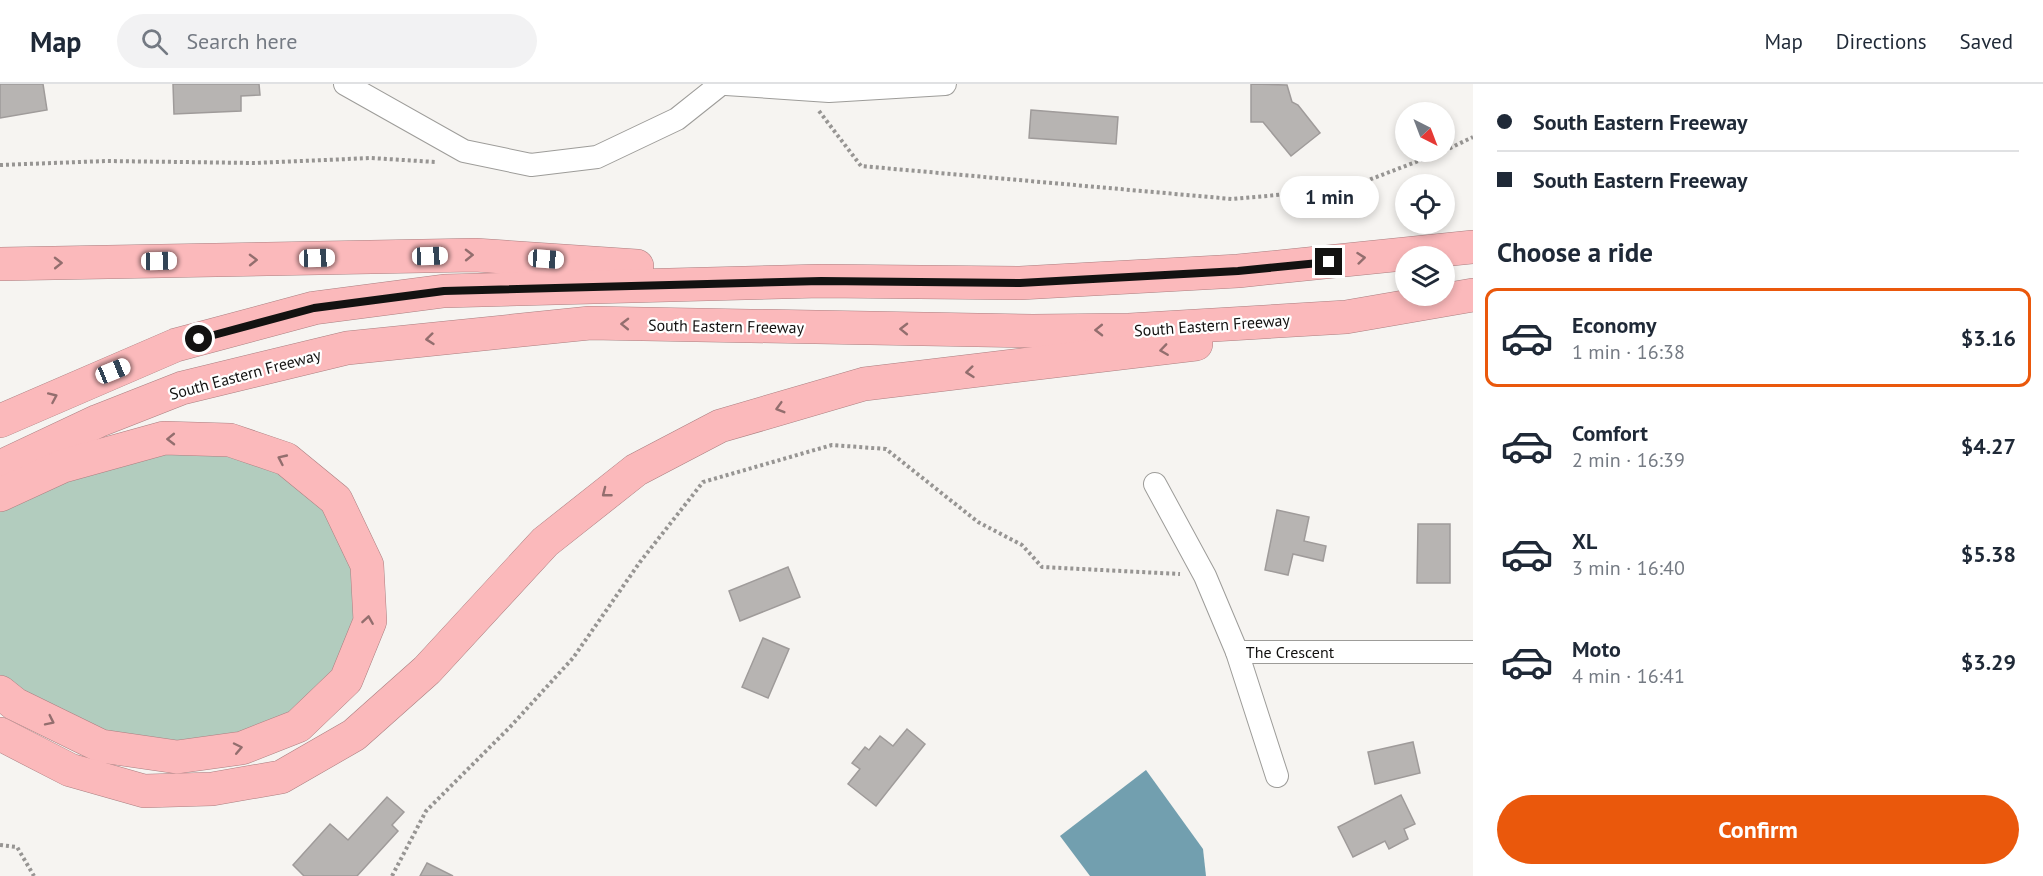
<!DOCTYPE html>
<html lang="en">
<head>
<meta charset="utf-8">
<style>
	:root { --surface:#fff; --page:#f2f2f3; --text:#1f2937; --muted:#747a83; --line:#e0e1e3; --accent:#ea580c }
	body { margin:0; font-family:"PT Sans",sans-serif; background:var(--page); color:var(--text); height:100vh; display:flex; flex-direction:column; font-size:22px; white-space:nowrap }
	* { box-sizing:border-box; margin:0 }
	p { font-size:20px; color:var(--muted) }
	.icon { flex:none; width:33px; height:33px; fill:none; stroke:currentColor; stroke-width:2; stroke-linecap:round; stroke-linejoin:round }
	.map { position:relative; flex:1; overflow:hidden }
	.details { display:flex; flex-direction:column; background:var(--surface); width:570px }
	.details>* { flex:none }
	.guide { display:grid; align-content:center; height:132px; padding:0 24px; background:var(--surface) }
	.needle { width:39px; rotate:138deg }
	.tools { position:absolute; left:1395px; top:18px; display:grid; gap:12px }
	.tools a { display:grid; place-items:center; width:60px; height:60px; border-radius:50%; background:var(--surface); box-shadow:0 3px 9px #0003; font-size:30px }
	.end { position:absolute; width:27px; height:27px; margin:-14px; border:8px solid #131211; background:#fff; box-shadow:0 0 0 3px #fff }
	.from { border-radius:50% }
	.bubble { position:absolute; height:42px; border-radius:21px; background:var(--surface); box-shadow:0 3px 9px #0003; font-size:20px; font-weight:700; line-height:42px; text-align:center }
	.car { position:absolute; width:18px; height:36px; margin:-18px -9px; border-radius:8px; box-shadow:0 0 4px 2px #0007; background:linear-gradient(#fff 24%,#345 0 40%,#fff 0 76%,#345 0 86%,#fff 0) }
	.guide b { display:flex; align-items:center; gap:21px; height:57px; font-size:22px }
	.guide b+b { border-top:2px solid var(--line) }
	.guide i { width:15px; height:15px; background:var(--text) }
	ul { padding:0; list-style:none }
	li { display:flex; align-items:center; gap:18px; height:99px; margin:0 12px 9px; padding:0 12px; border:3px solid transparent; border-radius:12px }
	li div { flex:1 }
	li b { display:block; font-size:22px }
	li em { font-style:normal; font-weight:700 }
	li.active { border-color:var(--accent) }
	li>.icon { width:54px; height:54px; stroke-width:1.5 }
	h2 { padding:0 24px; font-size:27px; line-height:72px }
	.primary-button { display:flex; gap:12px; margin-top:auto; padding:12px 24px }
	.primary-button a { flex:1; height:69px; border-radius:36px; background:var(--accent); color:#fff; font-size:24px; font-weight:700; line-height:69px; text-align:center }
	header { display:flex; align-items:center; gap:36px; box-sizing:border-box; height:84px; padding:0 30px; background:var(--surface); border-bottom:2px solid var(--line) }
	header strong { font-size:28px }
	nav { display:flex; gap:33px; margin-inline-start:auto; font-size:21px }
	.search { width:420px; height:54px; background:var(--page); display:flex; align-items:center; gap:15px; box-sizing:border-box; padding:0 21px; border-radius:33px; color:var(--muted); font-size:22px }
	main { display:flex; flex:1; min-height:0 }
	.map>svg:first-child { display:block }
</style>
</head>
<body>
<header>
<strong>Map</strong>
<div class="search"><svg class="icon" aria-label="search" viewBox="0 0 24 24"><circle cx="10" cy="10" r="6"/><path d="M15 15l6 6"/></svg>Search here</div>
<nav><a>Map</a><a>Directions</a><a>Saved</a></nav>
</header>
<main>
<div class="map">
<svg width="1473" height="792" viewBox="0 0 1473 792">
	<rect width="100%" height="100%" fill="#f6f4f1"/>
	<path fill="#b2ccbe" d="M 230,356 L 336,416 L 370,537 L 298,642 L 177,673 L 0,608 L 0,411 L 63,382 Z"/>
	<path fill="#729faf" d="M 1146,686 L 1203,765 L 1206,792 L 1090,792 L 1060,752 Z"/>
	<g fill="#b7b4b2" stroke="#9f9b9a" stroke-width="1.5">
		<path d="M 0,0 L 43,0 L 47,26 L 0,34 Z"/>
		<path d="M 173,0 L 259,0 L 260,11 L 241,12 L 241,27 L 174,30 Z"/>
		<path d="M 1251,0 L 1287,1 L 1292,18 L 1298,21 L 1320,49 L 1291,72 L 1263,38 L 1251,38 Z"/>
		<path d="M 1031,26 L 1118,33 L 1116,60 L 1029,54 Z"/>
		<path d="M 1277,426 L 1309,433 L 1304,457 L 1326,462 L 1323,477 L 1293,470 L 1288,491 L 1265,486 Z"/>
		<path d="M 1418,440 L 1450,440 L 1450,499 L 1417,499 Z"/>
		<path d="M 788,483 L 800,513 L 740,537 L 729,507 Z"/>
		<path d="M 763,554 L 789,565 L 768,614 L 742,603 Z"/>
		<path d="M 907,645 L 925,660 L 876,722 L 848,700 L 860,685 L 852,679 L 865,663 L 869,666 L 880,652 L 893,662 Z"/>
		<path d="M 1413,658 L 1420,689 L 1375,700 L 1368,668 Z"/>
		<path d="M 1401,711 L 1415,740 L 1404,745 L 1408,755 L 1389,765 L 1385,757 L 1353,773 L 1338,743 Z"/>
		<path d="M 387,713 L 404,728 L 392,741 L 398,747 L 357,792 L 304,792 L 293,781 L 330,740 L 348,756 Z"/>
		<path d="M 427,779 L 453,792 L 420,792 Z"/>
	</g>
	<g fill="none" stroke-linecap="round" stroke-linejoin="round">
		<g stroke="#9d9c99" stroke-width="24">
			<g id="street">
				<path d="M 345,0 L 464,67 L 531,81 L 597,73 L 677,35 L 721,0"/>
				<path d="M 726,0 L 829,7 L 945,0"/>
				<path d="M 1155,400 L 1205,492 L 1237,568"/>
				<path d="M 1277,692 L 1237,568 L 1473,568"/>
			</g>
		</g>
		<g stroke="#aa7f80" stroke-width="34">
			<g id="highway">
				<path d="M 0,180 L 475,171 L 637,182"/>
				<path d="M 0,337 L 176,261 L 314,224 L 444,207 L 821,197 L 1020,199 L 1238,187 L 1473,163"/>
				<path d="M 0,383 L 98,337 L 182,304 L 347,264 L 590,239 L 1033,247 L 1129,246 L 1346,233 L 1473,211"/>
				<path d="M 0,411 L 63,382 L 164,354 L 230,356 L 286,375 L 336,416 L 367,481 L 370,537 L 346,596 L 298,642 L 242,664 L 177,673 L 101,662 L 15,620 L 0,608"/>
				<path d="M 0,650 L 70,686 L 144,707 L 212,705 L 281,693 L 354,651 L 427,586 L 545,458 L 636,386 L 720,342 L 864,300 L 1196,260"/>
			</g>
		</g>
		<g stroke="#979593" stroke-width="4" stroke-dasharray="3 3" stroke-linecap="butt">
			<path d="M 819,27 L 861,82 L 1232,115 L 1345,105 L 1442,68"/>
			<path d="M 1444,67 L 1473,53"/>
			<path d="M 0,81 L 106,77 L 255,79 L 371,74 L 435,78"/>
			<path d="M 0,761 L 17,763 L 34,792"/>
			<path d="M 392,792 L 426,727 L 511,642 L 573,574 L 640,478 L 703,398 L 832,361 L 886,365 L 978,438 L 1022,461 L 1042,483 L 1180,490"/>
		</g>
		<use href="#street" stroke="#fff" stroke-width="22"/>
		<use href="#highway" stroke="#fbb9bb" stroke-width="33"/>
	</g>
	<defs><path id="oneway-chevron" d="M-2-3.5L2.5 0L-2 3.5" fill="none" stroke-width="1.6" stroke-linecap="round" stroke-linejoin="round" transform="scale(1.5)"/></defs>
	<g stroke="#936e6e">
		<use href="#oneway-chevron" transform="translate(469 171) rotate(-1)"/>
		<use href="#oneway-chevron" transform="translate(1361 174) rotate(-6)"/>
		<use href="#oneway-chevron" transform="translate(253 176) rotate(-1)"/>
		<use href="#oneway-chevron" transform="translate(58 179) rotate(-1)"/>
		<use href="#oneway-chevron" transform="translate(625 240) rotate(-179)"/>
		<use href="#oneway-chevron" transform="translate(904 245) rotate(-179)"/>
		<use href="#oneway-chevron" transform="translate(1099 246) rotate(179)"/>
		<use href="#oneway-chevron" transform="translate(430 255) rotate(174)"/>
		<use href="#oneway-chevron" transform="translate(1164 266) rotate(172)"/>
		<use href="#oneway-chevron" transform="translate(970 288) rotate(174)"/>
		<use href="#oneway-chevron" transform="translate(53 313) rotate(-24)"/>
		<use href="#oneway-chevron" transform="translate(780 324) rotate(164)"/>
		<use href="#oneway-chevron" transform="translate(171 355) rotate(179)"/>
		<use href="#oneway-chevron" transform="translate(282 375) rotate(-155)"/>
		<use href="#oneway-chevron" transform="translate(606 409) rotate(142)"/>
		<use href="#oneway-chevron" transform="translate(368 536) rotate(-81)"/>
		<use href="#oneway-chevron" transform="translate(50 637) rotate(26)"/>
		<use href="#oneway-chevron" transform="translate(238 664) rotate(-12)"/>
	</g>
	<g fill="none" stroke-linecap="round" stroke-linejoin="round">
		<path stroke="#131211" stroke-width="8" d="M 199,255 L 314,224 L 444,207 L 821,197 L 1020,199 L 1238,187 L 1329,178"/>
	</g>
	<g text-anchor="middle" stroke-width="4.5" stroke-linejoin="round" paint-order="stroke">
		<g font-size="16" fill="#131211" stroke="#fff">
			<text transform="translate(1212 241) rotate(-4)" y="6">South Eastern Freeway</text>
			<text transform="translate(726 242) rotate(1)" y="6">South Eastern Freeway</text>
			<text transform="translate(245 290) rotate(-15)" y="6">South Eastern Freeway</text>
			<text x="1290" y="574">The Crescent</text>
		</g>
	</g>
</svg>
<div class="tools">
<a><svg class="needle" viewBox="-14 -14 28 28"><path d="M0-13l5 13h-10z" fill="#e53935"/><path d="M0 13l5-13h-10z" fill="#747a83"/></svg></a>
<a><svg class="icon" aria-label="locate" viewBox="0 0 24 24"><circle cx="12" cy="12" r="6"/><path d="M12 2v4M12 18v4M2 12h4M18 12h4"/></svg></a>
<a><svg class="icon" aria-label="layers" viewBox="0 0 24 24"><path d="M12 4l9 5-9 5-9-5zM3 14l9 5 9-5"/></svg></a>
</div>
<i class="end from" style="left:199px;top:255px"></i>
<i class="end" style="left:1329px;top:178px"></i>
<div class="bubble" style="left:1280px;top:92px;width:99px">1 min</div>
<i class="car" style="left:430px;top:172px;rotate:88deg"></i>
<i class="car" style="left:317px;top:174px;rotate:88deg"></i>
<i class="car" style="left:546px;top:175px;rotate:94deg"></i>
<i class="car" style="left:159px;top:177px;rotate:89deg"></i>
<i class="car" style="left:113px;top:287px;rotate:68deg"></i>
</div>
<section class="details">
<div class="guide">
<b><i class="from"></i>South Eastern Freeway</b>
<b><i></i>South Eastern Freeway</b>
</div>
<h2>Choose a ride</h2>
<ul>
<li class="active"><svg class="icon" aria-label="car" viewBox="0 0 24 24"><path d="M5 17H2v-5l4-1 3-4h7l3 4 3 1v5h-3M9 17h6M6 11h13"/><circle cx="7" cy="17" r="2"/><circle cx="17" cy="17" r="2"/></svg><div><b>Economy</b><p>1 min · 16:38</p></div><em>$3.16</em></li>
<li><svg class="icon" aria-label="car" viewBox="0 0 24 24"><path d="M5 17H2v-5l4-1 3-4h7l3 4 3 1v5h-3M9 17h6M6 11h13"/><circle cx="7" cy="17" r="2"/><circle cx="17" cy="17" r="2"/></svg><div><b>Comfort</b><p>2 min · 16:39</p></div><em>$4.27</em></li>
<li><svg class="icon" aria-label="car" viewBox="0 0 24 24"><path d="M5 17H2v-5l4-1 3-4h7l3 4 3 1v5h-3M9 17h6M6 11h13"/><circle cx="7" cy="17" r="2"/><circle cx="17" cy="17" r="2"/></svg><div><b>XL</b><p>3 min · 16:40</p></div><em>$5.38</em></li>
<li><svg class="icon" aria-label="car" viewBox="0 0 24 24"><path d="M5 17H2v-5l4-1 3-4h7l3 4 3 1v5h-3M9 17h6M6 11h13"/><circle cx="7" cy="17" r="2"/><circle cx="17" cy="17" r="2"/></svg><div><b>Moto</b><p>4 min · 16:41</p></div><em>$3.29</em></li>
</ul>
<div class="primary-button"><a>Confirm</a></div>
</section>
</main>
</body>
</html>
